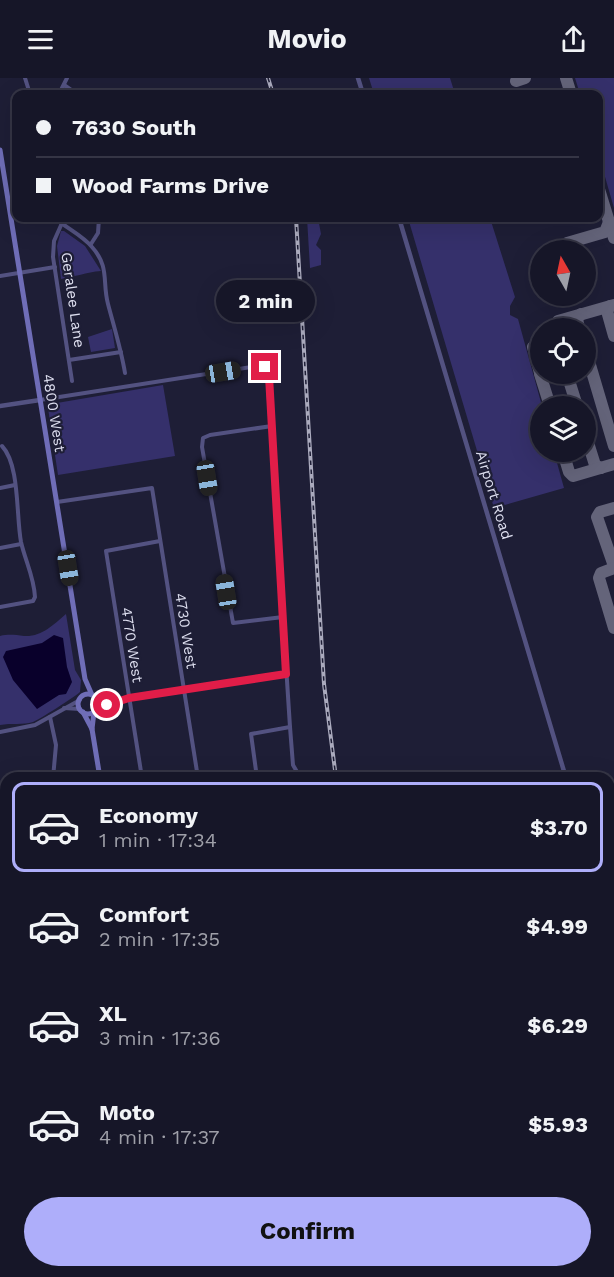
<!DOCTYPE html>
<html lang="en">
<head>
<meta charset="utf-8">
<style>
	:root { --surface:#161628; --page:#1f1f30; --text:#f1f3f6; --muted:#9e9fa8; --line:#353545; --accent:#aeaefa }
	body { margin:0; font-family:"Work Sans",sans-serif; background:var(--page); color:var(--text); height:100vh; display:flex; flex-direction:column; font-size:22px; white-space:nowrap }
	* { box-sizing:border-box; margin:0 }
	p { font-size:20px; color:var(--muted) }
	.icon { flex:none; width:33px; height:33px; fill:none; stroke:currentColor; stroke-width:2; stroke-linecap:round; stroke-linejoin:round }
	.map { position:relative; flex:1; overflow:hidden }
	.panel { position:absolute; left:0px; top:694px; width:615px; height:506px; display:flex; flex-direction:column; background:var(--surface); border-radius:18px 18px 0 0; box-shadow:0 6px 24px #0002,0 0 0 2px var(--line) }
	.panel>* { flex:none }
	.hud { position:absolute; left:12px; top:12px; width:591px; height:132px; border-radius:12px; box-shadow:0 6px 24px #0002,0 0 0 2px var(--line); display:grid; align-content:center; height:132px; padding:0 24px; background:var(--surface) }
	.needle { width:39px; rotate:351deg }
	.controls { position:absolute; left:530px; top:162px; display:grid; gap:12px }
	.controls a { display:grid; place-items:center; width:66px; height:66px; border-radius:50%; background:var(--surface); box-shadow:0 6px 24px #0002,0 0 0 2px var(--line); font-size:30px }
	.end { position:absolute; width:27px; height:27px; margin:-14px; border:8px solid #e11d48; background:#fff; box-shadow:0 0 0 3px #fff }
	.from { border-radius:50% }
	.bubble { position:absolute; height:42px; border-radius:21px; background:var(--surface); box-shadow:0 6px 24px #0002,0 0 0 2px var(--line); font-size:20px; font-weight:700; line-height:42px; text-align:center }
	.car { position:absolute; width:18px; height:36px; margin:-18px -9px; border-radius:8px; box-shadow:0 0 4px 2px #0007; background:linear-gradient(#222 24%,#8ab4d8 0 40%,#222 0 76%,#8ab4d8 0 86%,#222 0) }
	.hud b { display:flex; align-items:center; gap:21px; height:57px; font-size:22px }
	.hud b+b { border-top:2px solid var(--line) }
	.hud i { width:15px; height:15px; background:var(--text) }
	ul { padding:10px 0 0; list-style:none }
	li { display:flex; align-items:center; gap:18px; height:90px; margin:0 12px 9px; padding:0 12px; border:3px solid transparent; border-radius:12px }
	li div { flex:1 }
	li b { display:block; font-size:22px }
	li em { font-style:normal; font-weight:700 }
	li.on { border-color:var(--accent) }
	li>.icon { width:54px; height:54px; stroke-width:1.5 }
	.action { display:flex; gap:12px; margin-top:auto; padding:12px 24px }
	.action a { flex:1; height:69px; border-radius:36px; background:var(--accent); color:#111; font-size:24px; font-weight:700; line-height:69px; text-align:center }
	header { display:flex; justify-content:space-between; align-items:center; height:78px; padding:0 24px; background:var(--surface); font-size:27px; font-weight:700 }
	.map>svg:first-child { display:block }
</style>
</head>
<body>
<header><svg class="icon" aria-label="menu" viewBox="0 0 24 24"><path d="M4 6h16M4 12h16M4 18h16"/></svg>Movio<svg class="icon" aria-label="share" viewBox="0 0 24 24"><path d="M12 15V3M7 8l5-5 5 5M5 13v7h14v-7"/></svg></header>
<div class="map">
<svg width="614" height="1199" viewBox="0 0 614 1199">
	<rect width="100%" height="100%" fill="#1e1e36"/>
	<g fill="#35306b">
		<path d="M 369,0 L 450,0 L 455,16 L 374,16 Z"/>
		<path d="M 575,0 L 614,0 L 614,130 L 599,78 L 598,16 L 580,16 Z"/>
		<path d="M 307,140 L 318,140 L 321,156 L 316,167 L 321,172 L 321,187 L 310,190 Z"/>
		<path d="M 408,140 L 490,140 L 515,219 L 510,228 L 510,237 L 518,241 L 542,328 L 540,374 L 554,374 L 564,410 L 494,430 Z"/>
		<path d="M 61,153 L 64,153 L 85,168 L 101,193 C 86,194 75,199 61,201 L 57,168 Z"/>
		<path d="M 112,251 L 115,270 L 91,274 L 88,259 Z"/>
		<path d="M 163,307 L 175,378 L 58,397 L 48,330 L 51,331 L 51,326 Z"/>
		<path d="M 66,536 L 75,592 L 81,602 L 80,614 C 76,618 37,643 33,644 C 23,647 11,645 0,647 L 0,558 C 9,556 15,557 24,558 C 42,559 53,547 66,536 Z"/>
	</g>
	<path fill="#09002b" d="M 54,557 L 63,560 L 67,589 L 72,604 L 66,616 L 59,617 L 37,631 L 13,602 L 3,579 L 6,573 L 42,565 Z"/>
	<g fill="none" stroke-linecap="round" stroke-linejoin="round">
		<g stroke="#09002b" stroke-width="1.5">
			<path d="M 609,941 L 614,940"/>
			<path d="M 0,1143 L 6,1141"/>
		</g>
		<g stroke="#64647a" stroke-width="12">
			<path d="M 566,0 L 571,16"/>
			<path d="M 516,3 L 525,0"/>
			<path d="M 598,108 L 614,160"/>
			<path d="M 567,165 L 605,154 L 609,144"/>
			<path d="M 610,228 L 607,233 L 614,258"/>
			<path d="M 554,250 L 558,243 L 614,227"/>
			<path d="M 579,250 L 577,241 L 581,236"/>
			<path d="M 540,263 L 533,269 L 540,295"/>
			<path d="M 585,270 L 614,368"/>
			<path d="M 540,296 L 550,328"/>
			<path d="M 567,296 L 577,328"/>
			<path d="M 585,355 L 595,387 L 601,390"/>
			<path d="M 563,374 L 569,394 L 573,398 L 614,386"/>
			<path d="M 614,430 L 600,434 L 597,439 L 614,488"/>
			<path d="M 614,490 L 601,495 L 599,500 L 614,550"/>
		</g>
		<g stroke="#535281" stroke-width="4">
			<path d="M 25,0 L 30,16"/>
			<path d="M 64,7 L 77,16"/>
			<path d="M 59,16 L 67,0"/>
			<path d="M 55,140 C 66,150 82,157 92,169 C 110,189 102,204 108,226 C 114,249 121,271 125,295"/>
			<path d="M 62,145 L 54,163 L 53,179 L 72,303"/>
			<path d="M 91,166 L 98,155 L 99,140"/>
			<path d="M 0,198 L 55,189"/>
			<path d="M 69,282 L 121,274"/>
			<path d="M 40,322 L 257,288 L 267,292 L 290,649 L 293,687 L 300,699"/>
			<path d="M 272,348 L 210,357 L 203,360 L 202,369 L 233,545 L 283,539"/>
			<path d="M 0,410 L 15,407"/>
			<path d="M 57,424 L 152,410 L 198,700"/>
			<path d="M 0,470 L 21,466"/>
			<path d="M 0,529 L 33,523 L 35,519 C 34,499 25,482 21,464 C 16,438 20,387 2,368"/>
			<path d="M 96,621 L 114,623 L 286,596"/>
			<path d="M 64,630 L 80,631"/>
			<path d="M 96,632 L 113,623"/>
			<path d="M 50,639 L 56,667 L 53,700"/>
			<path d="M 0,654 L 35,647 L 80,622"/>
			<path d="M 39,700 L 52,698"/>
			<path d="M 142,700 L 106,473 L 160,463"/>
			<path d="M 257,700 L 251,656 L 290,649"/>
			<path d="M 0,707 L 6,706"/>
			<path d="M 0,824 L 6,823"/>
			<path d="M 0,1063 L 6,1060"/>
			<path d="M 0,1122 L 6,1118"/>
			<path d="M 0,1166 L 6,1164"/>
			<path d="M 0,1191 L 7,1199"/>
			<path d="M 225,1194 L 226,1199"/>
			<path d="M 87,1199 L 89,1194"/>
			<path d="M 141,1199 L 142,1194"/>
			<path d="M 274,1199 L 280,1194"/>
			<path d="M 367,1199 L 373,1194"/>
		</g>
		<g stroke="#535281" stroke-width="4.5">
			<path d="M 358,0 L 363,16"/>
			<path d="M 399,140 L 566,700"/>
			<path d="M 0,328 L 40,322"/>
			<path d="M 609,845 L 614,862"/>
			<path d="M 185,1194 L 185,1199"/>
		</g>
		<g stroke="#6f6db7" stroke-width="5">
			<path d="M 0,72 L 85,601 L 92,617"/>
			<circle cx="88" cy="626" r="10"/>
			<path d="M 83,634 L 92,651 L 100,700"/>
			<path d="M 92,651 L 94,634"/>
			<path d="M 609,1049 L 614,1045"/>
			<path d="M 609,1060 L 614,1055"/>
			<path d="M 437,1199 L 441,1194"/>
			<path d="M 445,1199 L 452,1194"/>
		</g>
		<g stroke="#8581e2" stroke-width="6">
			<path d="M 609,793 L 614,792"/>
			<path d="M 609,802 L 614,801"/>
			<path d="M 0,894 L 6,893"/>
		</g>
		<g stroke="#aaaabd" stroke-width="4">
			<g id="rail">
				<path d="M 268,0 L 273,16"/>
				<path d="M 296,140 L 324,606 L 336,700"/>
				<path d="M 508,1194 L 509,1199"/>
			</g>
		</g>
		<use href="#rail" stroke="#1e1e36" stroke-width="1.5" stroke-dasharray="4.5" stroke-linecap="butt"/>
	</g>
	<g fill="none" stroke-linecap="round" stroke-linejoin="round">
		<path stroke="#e11d48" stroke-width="8" d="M 107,627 L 129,620 L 286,596 L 269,298 L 265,289"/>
	</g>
	<g text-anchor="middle" stroke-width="4.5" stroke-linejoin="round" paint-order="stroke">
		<g font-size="15" fill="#dcddee" stroke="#1e1e36">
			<text transform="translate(73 222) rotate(82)" y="5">Geralee Lane</text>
			<text transform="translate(54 335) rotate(81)" y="5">4800 West</text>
			<text transform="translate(494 417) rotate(73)" y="5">Airport Road</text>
			<text transform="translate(186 553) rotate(81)" y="5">4730 West</text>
			<text transform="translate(132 567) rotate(81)" y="5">4770 West</text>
		</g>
	</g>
</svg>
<div class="controls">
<a><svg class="needle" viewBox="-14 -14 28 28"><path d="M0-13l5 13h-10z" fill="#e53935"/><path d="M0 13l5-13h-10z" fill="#9e9fa8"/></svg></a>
<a><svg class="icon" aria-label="locate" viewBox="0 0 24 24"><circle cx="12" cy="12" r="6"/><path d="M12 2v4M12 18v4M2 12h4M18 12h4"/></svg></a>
<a><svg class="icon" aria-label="layers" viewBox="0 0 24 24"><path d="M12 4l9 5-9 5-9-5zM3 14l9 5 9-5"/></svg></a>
</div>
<i class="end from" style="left:107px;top:627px"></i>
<i class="end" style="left:265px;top:289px"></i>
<div class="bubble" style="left:216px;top:202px;width:99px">2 min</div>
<i class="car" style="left:223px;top:294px;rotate:81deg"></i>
<i class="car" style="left:207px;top:400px;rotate:171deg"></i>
<i class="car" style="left:68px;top:490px;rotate:171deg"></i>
<i class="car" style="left:226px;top:514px;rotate:351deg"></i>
<div class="hud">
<b><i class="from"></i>7630 South</b>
<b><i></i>Wood Farms Drive</b>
</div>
<section class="panel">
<ul>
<li class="on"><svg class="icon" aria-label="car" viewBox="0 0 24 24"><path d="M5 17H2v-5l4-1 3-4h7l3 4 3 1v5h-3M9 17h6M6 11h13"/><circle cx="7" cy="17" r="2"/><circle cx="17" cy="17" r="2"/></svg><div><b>Economy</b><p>1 min · 17:34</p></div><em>$3.70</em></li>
<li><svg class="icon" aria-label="car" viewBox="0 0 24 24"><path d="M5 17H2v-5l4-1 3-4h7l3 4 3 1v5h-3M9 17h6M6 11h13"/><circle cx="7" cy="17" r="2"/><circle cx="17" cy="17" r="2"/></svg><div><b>Comfort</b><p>2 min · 17:35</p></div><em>$4.99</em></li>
<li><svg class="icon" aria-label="car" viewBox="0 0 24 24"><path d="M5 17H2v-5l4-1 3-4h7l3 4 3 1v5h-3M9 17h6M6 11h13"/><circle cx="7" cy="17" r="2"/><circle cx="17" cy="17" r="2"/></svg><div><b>XL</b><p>3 min · 17:36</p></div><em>$6.29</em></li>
<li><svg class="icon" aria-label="car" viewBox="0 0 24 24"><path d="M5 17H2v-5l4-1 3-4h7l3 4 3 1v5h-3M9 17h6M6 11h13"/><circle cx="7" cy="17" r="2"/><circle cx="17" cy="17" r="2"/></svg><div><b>Moto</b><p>4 min · 17:37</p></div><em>$5.93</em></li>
</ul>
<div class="action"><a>Confirm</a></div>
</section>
</div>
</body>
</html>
